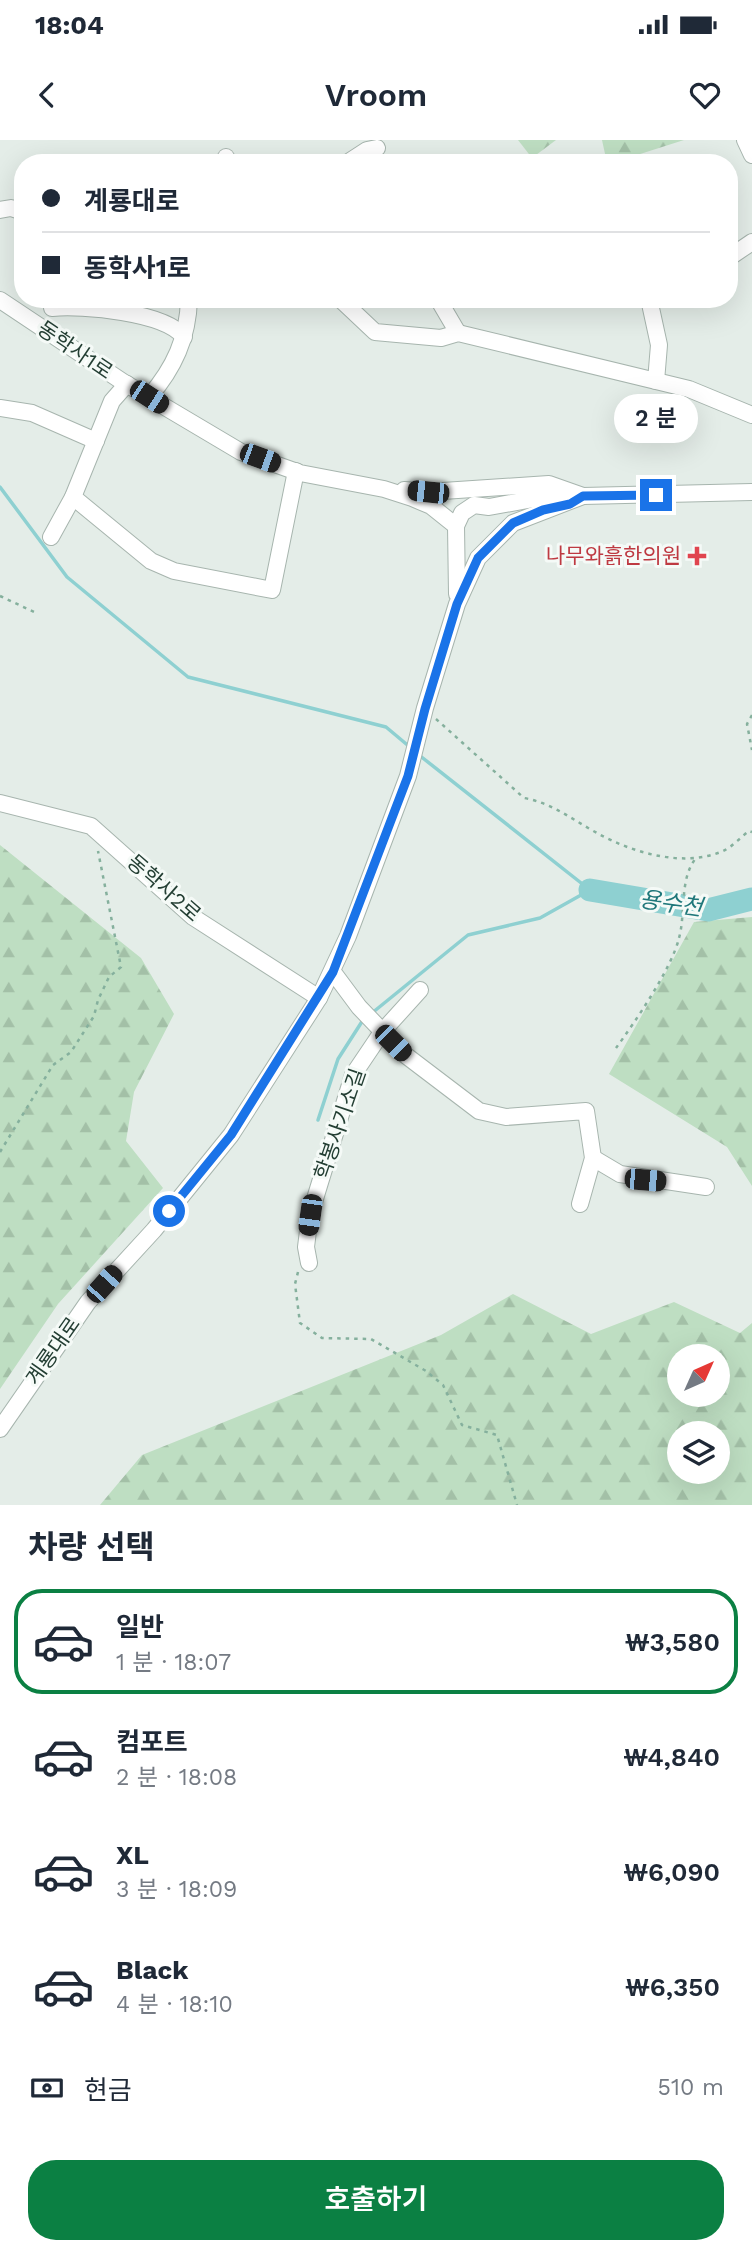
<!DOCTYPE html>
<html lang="ko">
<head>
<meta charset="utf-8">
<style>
	:root { --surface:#fff; --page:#f2f2f3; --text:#1f2937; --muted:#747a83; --line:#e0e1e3; --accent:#0b8043 }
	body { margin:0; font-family:"Work Sans","Noto Sans KR",sans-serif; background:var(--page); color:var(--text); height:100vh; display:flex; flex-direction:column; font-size:26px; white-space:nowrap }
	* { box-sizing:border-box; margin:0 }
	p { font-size:23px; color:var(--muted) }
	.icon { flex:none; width:38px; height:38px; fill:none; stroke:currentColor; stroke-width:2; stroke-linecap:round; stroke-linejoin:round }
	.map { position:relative; height:1365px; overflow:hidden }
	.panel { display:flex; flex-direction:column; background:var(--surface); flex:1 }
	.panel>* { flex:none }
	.guide { position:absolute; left:14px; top:14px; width:724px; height:154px; border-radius:28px; box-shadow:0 7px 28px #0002; display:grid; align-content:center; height:154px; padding:0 28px; background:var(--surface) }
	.needle { width:46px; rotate:45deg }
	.buttons { position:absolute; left:667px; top:1204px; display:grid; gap:14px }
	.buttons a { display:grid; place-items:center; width:63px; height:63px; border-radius:50%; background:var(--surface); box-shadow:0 7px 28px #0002; font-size:35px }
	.end { position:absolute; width:32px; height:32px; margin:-16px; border:9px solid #1a73e8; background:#fff; box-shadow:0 0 0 4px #fff }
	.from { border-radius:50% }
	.bubble { position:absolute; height:49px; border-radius:24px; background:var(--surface); box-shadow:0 7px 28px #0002; font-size:23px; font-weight:600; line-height:49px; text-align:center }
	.car { position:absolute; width:21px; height:42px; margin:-21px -10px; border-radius:9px; box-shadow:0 0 5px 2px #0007; background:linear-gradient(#222 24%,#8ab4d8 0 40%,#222 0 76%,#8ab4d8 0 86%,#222 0) }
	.guide b { display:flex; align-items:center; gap:24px; height:66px; font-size:26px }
	.guide b+b { border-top:2px solid var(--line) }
	.guide i { width:18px; height:18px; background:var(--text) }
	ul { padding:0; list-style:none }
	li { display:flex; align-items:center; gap:21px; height:105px; margin:0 14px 10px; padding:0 14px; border:4px solid transparent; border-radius:28px }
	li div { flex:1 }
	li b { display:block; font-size:26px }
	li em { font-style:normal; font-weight:600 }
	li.on { border-color:var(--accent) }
	li>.icon { width:63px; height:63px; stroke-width:1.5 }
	h2 { padding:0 28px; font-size:32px; line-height:84px }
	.pay { display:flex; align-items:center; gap:18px; height:77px; padding:0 28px; font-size:26px }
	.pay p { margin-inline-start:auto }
	.action { display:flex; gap:14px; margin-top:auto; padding:14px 28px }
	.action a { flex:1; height:80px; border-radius:28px; background:var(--accent); color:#fff; font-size:28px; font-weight:600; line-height:80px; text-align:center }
	.status { display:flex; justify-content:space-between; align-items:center; height:49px; padding:0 35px; background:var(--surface); direction:ltr }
	.status svg { height:19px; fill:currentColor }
	header { display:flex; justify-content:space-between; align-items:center; height:91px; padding:0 28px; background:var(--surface); font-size:32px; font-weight:600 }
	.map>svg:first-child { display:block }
</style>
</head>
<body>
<div class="status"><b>18:04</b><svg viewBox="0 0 49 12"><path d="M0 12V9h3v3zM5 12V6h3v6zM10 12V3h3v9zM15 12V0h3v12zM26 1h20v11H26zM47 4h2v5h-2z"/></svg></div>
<header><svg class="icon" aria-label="back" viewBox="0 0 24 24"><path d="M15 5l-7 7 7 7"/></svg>Vroom<svg class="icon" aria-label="heart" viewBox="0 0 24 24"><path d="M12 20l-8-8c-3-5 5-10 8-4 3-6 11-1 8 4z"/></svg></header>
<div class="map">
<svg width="752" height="1365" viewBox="0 0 752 1365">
	<defs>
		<pattern id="forest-firs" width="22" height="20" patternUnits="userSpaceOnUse" patternTransform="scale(1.75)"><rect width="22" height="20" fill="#bedec2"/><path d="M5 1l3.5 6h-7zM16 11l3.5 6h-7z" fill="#a3c0a7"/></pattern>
	</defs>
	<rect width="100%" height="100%" fill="#e4ede8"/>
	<g fill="url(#forest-firs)" fill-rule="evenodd">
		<path d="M 518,0 L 556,0 L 532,18 Z"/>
		<path d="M 602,0 L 684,0 L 612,23 L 607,23 Z"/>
		<path d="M 0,705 L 141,818 L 174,874 L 134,952 L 126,1001 L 163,1048 L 58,1164 L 0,1249 Z"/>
		<path d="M 752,777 L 752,1046 L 727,1007 L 609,934 L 694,782 Z"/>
		<path d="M 513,1154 L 591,1194 L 674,1162 L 740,1193 L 752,1183 L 752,1365 L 100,1365 L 142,1315 L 441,1195 ZM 679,1216 L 718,1216 L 718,1255 L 679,1255 ZM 679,1293 L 718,1293 L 718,1332 L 679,1332 Z"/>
	</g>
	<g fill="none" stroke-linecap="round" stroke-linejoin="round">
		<g stroke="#8ed0d1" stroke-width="3.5">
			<path d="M 0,347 L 67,437 L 188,537 L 386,587 L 411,608"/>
			<path d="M 372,873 L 468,795 L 540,778 L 590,750 L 419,615"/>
			<path d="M 318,980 L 338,919 L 363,880"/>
		</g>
		<path stroke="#8ed0d1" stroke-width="23" d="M 590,750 L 708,770 L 752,759"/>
		<g stroke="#a7b5ae" stroke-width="18">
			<g id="minor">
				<path d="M 745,0 L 752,15"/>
				<path d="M 226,17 L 226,23"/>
				<path d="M 347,23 L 367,10 L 377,8"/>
				<path d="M 0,70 L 11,68 L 23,72"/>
				<path d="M 730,117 L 752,102"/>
				<path d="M 340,159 L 375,192 L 441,198 L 458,193 L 689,249 L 752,275"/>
				<path d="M 438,159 L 458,193"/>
				<path d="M 649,159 L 659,205 L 656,241"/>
				<path d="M 0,160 L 123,242 L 241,312 L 300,333 L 384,349 L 412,358 L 431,366 L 456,386"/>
				<path d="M 52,168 C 82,165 165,172 184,197"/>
				<path d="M 149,257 C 174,228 188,198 189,159"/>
				<path d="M 0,268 L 32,273 L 96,301"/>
				<path d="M 404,350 L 428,352 L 549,344 L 583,356 L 752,352"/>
				<path d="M 73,357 L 151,421 L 174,431 L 272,450 L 296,331"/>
				<path d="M 51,397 L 73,357 L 112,261 L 127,244"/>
				<path d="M 457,454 L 456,386 L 462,373 L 474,365 L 489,367 L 566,353"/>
				<path d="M 0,663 L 91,686 L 193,777 L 319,858"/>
				<path d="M 333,832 L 359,867 L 404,914 L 479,971 L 506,977 L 586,971 L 593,1018 L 580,1064"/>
				<path d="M 593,1018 L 620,1034 L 706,1047"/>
				<path d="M 309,1123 L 306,1107 L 310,1075 L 353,935 L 382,892 L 420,850"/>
				<path d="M 0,1289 L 88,1162 L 154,1090 L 231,995 L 319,858 L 348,796 L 408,636 L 425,568 L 457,464 L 478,418 L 513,383 L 583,356"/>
			</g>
		</g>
		<g stroke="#85b09d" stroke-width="2.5" stroke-dasharray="3.5 5" stroke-linecap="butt">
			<path d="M 0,456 L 34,472"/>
			<path d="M 752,575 L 747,584 L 752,610"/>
			<path d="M 436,579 L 524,658 C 552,663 573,680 597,693 C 633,713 684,728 723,711 C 732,707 741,697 749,691 L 752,692"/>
			<path d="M 616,908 C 635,882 672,828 679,798 C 686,773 679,739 696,718"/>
			<path d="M 0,1012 L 53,925 L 71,912 L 94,876 L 98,860 L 109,837 L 121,827 L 98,711"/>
			<path d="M 298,1132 L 295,1144 L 300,1183 L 322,1198 L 371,1199 L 426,1231 L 443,1245 L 462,1285 L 497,1295 L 517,1365"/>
		</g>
		<use href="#minor" stroke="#fff" stroke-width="16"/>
	</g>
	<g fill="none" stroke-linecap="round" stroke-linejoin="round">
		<path stroke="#1a73e8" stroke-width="9" d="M 169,1071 L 231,995 L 333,832 L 408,636 L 425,569 L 457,464 L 478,418 L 513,383 L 543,370 L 570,364 L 583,356 L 656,355"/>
	</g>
	<path fill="#e0444e" stroke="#f5faf7" stroke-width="2.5" d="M693.5 405.5h7v7h7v7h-7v7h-7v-7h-7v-7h7z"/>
	<g text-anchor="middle" stroke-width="6" stroke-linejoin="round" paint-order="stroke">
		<g font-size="21" fill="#243f34" stroke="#f5faf7">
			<text transform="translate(75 210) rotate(34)" y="7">동학사1로</text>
			<text transform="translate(164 748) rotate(41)" y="7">동학사2로</text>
			<text transform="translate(340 984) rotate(-71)" y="7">학봉사기소길</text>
			<text transform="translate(53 1211) rotate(-55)" y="7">계룡대로</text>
		</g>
		<g font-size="21" fill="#be3a42" stroke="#f5faf7" text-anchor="end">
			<text x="681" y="423">나무와흙한의원</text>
		</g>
		<g font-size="23" font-style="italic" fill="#1f777a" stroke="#f5faf7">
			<text transform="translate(671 763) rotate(8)" y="8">용수천</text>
		</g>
	</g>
</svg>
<div class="buttons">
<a><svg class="needle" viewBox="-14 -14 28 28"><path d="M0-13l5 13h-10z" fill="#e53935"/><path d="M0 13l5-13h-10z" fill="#747a83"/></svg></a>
<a><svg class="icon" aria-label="layers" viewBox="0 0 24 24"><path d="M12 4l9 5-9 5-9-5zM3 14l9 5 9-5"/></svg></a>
</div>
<i class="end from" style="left:169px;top:1071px"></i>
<i class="end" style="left:656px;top:355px"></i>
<div class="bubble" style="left:614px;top:254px;width:84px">2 분</div>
<i class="car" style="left:149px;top:257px;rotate:123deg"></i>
<i class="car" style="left:260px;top:318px;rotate:110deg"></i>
<i class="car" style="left:428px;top:352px;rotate:276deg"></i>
<i class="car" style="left:393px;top:903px;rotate:135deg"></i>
<i class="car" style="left:645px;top:1040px;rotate:95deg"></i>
<i class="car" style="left:310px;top:1075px;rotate:188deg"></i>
<i class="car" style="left:104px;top:1144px;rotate:42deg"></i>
<div class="guide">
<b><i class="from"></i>계룡대로</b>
<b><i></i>동학사1로</b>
</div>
</div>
<section class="panel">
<h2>차량 선택</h2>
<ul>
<li class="on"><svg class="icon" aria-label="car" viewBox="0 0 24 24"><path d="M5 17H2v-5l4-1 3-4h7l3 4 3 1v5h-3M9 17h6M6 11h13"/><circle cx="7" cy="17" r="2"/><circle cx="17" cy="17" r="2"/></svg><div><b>일반</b><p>1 분 · 18:07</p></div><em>₩3,580</em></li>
<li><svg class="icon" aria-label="car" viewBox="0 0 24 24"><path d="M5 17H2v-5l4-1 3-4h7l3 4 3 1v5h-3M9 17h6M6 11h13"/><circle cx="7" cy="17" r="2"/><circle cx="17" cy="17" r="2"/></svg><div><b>컴포트</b><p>2 분 · 18:08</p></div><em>₩4,840</em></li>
<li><svg class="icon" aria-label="car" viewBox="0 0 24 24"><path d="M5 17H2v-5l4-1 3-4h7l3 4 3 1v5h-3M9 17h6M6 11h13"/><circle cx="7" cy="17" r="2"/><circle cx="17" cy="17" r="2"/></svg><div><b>XL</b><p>3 분 · 18:09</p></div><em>₩6,090</em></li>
<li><svg class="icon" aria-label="car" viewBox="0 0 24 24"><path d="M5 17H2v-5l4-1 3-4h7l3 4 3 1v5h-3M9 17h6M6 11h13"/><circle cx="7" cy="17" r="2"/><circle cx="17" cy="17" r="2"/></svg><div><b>Black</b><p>4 분 · 18:10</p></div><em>₩6,350</em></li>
</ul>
<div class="pay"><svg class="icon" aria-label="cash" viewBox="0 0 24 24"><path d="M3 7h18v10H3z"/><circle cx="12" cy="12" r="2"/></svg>현금<p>510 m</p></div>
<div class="action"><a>호출하기</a></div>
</section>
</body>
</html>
